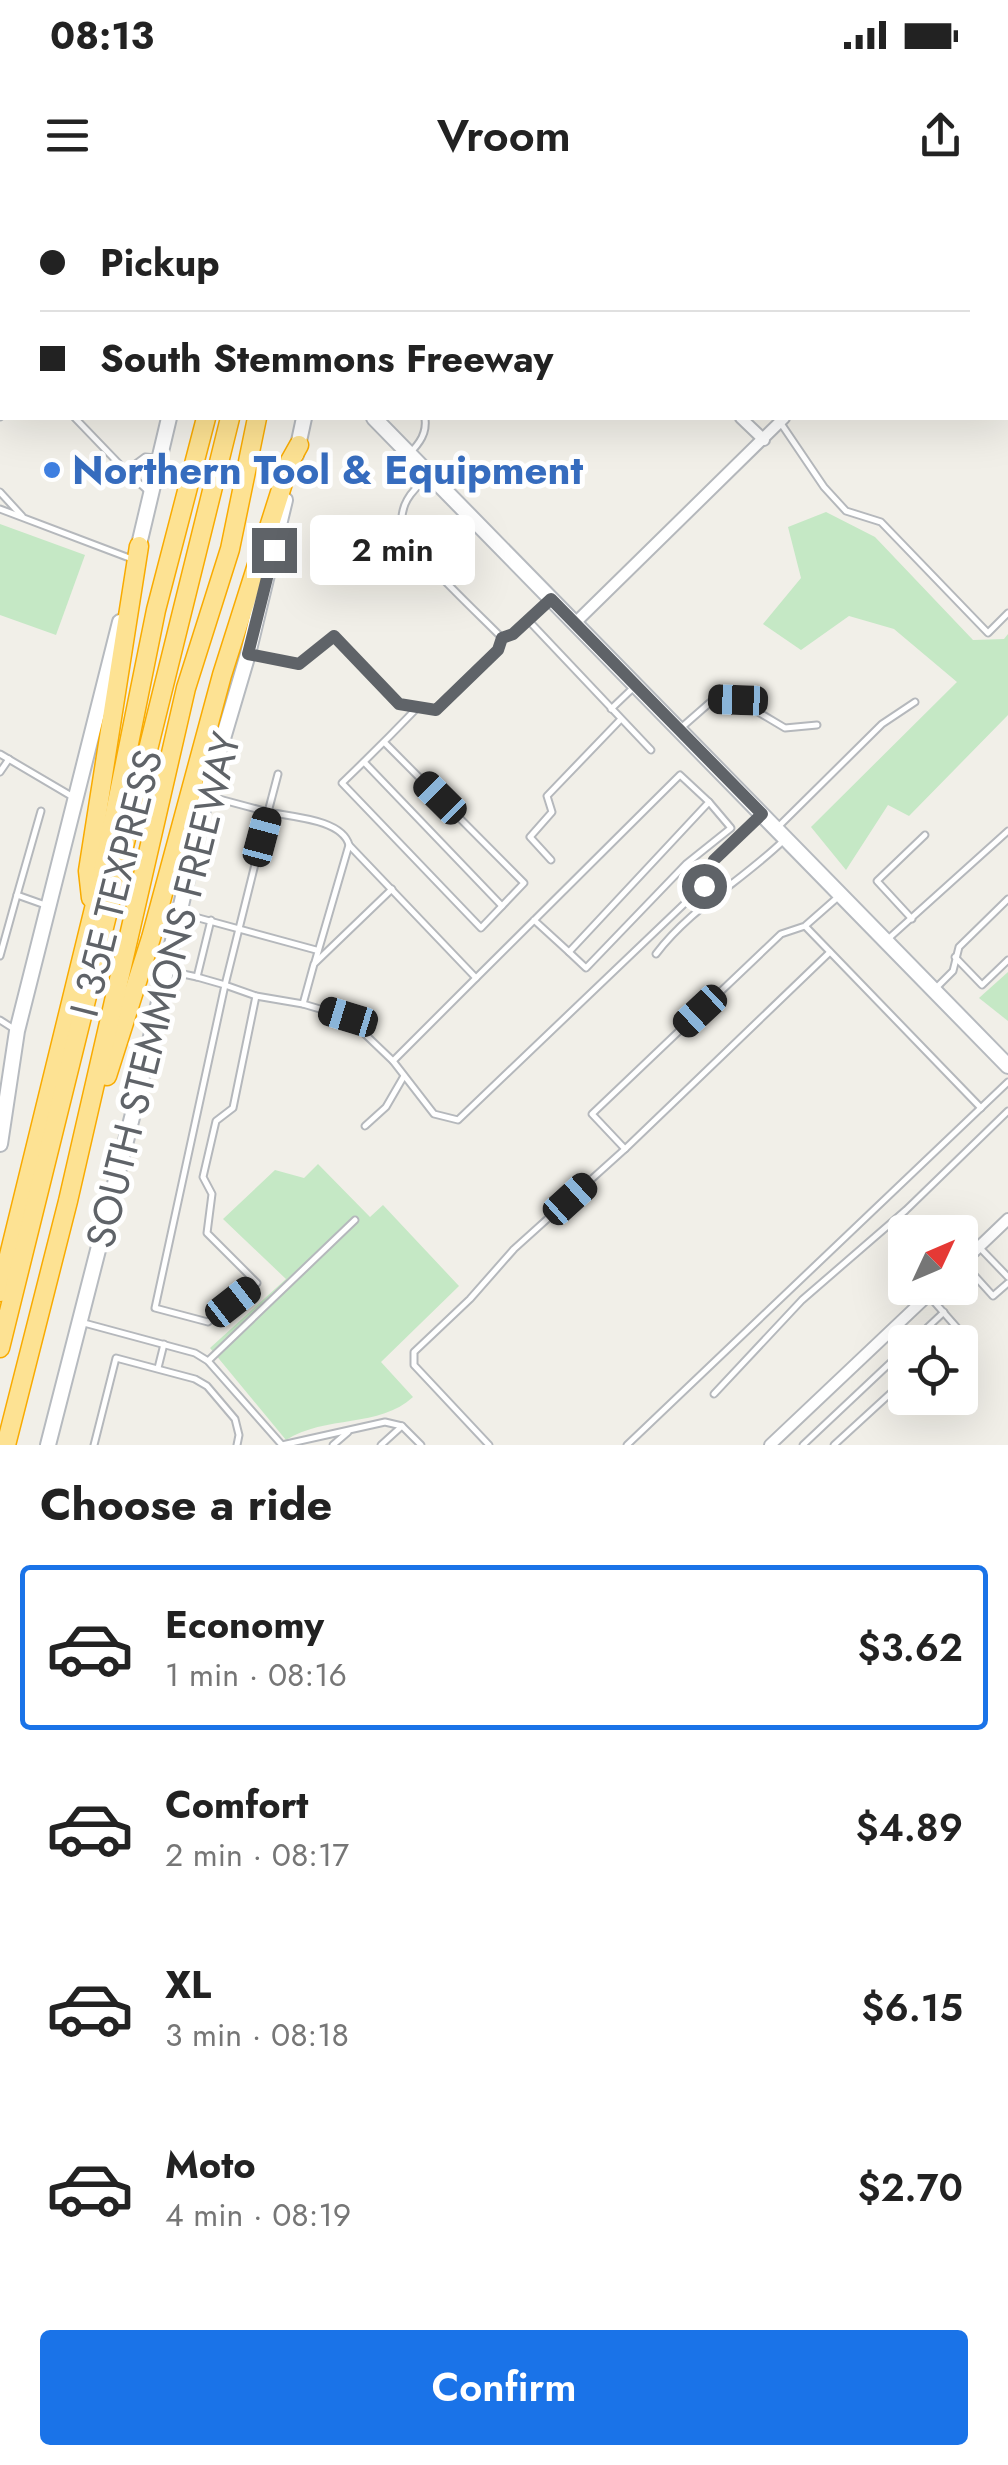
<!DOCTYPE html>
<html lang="en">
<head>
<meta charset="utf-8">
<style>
	:root { --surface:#fff; --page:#f6f6f6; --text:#222; --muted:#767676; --line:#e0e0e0; --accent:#1a73e8 }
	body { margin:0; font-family:Jost,sans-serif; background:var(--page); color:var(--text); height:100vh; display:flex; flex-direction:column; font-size:38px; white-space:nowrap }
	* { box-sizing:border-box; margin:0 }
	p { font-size:32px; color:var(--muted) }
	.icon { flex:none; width:55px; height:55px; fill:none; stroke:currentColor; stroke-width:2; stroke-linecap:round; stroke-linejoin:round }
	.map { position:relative; height:1245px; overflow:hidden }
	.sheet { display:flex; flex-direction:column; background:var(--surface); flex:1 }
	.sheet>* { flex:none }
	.guide { position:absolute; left:0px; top:0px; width:1010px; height:220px; box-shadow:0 10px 40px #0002; display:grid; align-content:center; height:220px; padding:0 40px; background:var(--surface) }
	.needle { width:65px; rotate:46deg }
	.controls { position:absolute; left:888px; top:1015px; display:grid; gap:20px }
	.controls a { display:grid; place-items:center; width:90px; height:90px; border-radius:10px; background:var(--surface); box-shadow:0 10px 40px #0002; font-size:50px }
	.end { position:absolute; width:45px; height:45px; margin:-22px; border:12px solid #5f6368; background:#fff; box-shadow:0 0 0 5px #fff }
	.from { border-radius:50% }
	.bubble { position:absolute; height:70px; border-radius:10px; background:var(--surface); box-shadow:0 10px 40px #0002; font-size:32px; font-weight:600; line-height:70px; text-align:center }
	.car { position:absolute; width:30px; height:60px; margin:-30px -15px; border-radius:12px; box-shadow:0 0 8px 2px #0007; background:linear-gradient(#222 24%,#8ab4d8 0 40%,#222 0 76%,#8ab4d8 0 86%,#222 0) }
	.guide b { display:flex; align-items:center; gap:35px; height:95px; font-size:38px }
	.guide b+b { border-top:2px solid var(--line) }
	.guide i { width:25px; height:25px; background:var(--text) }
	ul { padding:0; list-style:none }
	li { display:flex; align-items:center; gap:30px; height:165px; margin:0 20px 15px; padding:0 20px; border:5px solid transparent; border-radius:10px }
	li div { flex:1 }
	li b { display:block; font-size:38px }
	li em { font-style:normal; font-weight:600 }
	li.selected { border-color:var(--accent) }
	li>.icon { width:90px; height:90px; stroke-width:1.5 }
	h2 { padding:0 40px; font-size:45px; line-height:120px }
	.primary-button { display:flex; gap:20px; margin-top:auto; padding:20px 40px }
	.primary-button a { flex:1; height:115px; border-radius:10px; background:var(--accent); color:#fff; font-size:40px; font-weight:600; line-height:115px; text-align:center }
	.status { display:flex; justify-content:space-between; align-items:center; height:70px; padding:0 50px; background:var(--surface); direction:ltr }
	.status svg { height:28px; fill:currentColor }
	header { display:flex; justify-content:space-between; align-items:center; height:130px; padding:0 40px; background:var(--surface); font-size:45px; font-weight:600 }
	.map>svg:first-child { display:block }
</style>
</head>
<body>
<div class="status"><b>08:13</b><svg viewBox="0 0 49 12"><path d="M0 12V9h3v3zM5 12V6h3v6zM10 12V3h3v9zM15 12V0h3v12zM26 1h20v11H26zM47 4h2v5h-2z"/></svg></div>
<header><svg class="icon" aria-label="menu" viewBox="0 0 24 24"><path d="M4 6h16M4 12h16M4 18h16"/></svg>Vroom<svg class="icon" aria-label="share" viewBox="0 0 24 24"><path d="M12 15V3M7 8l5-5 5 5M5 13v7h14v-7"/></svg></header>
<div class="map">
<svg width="1008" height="1245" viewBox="0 0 1008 1245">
	<rect width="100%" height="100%" fill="#f1efe8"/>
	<g fill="#c5e8c5">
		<path d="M 826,312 L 875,337 L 973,440 L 1004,439 L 1008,434 L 1008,515 L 909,616 L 888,605 L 846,670 L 811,627 L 957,482 L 894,429 L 849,416 L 801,450 L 763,424 L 801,378 L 788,327 Z"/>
		<path d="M 0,324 L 85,355 L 56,435 L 0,415 Z"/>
		<path d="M 1008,772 L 1008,821 L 979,798 Z"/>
		<path d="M 318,964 L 370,1017 L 383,1005 L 459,1086 L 381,1162 L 413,1197 C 380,1228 325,1215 286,1240 L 210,1148 L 286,1079 L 223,1019 L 275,970 L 304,978 Z"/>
	</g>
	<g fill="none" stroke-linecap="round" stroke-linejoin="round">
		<g stroke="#b5b8bc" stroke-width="9">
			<g id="lane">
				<path d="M 665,0 L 668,2"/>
				<path d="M 747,0 L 749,2"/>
				<path d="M 0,121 L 2,124"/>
				<path d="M 0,174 L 2,184"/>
				<path d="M 0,217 L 2,215"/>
				<path d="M 75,218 L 126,271"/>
				<path d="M 780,222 L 824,287 L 846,311 L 881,322 L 988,433 L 1008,413"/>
				<path d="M 409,254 C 420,243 427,233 425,218"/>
				<path d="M 428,277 C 411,291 398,306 403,329 C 406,347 485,420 502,438 L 513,434 L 548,402"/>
				<path d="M 148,291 L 126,271 L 145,257 L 157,258"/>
				<path d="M 0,292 L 22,316"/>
				<path d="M 0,309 L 132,359"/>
				<path d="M 528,420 L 651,550"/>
				<path d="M 253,455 L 299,463 L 334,436 L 399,504 L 436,510 L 497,450 L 502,438"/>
				<path d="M 611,509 L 634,487"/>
				<path d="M 682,527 L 714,499 L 738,500 L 785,528 L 817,525"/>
				<path d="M 384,542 L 524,683 L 481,728 L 342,583 C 368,558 393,533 418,507"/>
				<path d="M 0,554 L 73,597"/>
				<path d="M 364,562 L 502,706"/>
				<path d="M 0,572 L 9,559"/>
				<path d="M 208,596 L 268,612 L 278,574"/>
				<path d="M 778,627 L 882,524 L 915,502"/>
				<path d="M 551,660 L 530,637 L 552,612 L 547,596 L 621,519"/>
				<path d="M 392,689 L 314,764 L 303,804 L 347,817 L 393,861 L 476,778"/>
				<path d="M 17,695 L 41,611"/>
				<path d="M 184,714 L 316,750"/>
				<path d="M 912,719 L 877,681 L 925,635"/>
				<path d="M 806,727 L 981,908"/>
				<path d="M 888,739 L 1008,631"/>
				<path d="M 569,752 L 586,768 L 686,664 L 731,628 L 709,602"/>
				<path d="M 656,754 C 691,708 743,680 784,640"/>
				<path d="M 0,756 L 17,695 L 48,706"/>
				<path d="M 955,757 L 982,785 L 1008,760"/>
				<path d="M 315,762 L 349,645"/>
				<path d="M 169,771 L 197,777 L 211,720"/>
				<path d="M 197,777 L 225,785 L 155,1108 L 208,1122 L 257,1083 L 207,1033 L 212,994 L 203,977 L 216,921 L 233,908 L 256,796"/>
				<path d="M 936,788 L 953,771 L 959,747 L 1008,699"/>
				<path d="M 303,804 L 256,796 L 225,785 L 268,612 C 291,617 342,619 349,645 L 476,778 L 680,575 L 709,602 L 569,752 L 534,720"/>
				<path d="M 0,820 L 14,829"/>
				<path d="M 393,861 L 434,914 L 458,920 L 704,685 L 714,661 L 760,616"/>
				<path d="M 365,926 L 386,907 L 404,876"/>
				<path d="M 625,949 L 592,914 L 781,734 L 805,726 L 838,697"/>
				<path d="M 981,1049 L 1008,1077"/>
				<path d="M 965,1065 L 993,1096 L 1008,1083"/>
				<path d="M 930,1097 L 959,1130 L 946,1142"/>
				<path d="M 84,1123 L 195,1153 L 208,1161 L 282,1245 L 385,1222 L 402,1226 L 421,1245"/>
				<path d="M 912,1142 L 944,1112"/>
				<path d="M 208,1161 L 355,1020"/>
				<path d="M 158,1168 L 164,1144"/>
				<path d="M 714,1194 L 802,1100 L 906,1010 L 1008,911"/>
				<path d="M 94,1245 L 116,1158 L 195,1179 L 207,1186 L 235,1219 L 239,1235 L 237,1245"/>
				<path d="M 333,1245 L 348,1232"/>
				<path d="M 381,1245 L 402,1226"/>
				<path d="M 489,1245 L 414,1165 L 414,1152 L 470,1099 L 514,1049 L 625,949 L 830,752"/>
				<path d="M 627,1245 L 1008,882"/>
				<path d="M 803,1245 L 905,1149"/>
				<path d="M 834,1245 L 905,1180"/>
			</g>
		</g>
		<g stroke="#b5b8bc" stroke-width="14">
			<g id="street">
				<path d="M 525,0 L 527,2"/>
				<path d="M 955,2 L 958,0"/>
				<path d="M 741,218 L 764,240"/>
				<path d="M 575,423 L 784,218"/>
				<path d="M 960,1065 L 1008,1019"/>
				<path d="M 770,1245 L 936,1088"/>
			</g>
		</g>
		<g stroke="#b6babf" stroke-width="18">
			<g id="secondary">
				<path d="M 181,0 L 183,2"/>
				<path d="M 209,2 L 210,0"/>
				<path d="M 331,2 L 331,0"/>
				<path d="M 374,218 L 1008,866"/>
				<path d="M 296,255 L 304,218"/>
				<path d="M 137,353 L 169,218"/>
				<path d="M 0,944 L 17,831 L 120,422"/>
				<path d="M 48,1245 L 137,898 L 206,596 L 248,454 L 285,300"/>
			</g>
		</g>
		<g stroke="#f9ab00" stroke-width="21">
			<g id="highway">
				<path d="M 241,2 L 242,0"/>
				<path d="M 266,2 L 266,0"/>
				<path d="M 282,2 L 282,0"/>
				<path d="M 302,2 L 302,0"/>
				<path d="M 91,698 L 88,671 L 139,346"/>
				<path d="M 107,876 L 151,738 L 222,475 L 290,261 L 299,245"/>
				<path d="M 0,1092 L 103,672 L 156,410 L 206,218"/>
				<path d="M 0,1148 L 230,218"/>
				<path d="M 6,1245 L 68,1001 L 186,488 L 230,349 L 257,218"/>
			</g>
		</g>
		<use href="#lane" stroke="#fff" stroke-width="5"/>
		<use href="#street" stroke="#fff" stroke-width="10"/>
		<use href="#secondary" stroke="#fff" stroke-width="14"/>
		<use href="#highway" stroke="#fde293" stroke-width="18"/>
	</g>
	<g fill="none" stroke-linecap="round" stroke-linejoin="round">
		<path stroke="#5f6368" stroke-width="12" d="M 274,350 L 248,454 L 299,464 L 334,436 L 399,504 L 436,510 L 498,450 L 502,438 L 513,434 L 551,399 L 762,614 L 714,660 L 704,686"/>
	</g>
	<circle fill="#3f7fe0" stroke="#fff" stroke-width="4" cx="52" cy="270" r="10"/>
	<g text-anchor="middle" stroke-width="10" stroke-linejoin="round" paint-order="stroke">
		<g font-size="40" font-weight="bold" fill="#366cbe" stroke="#fff" text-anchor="start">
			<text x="72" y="284">Northern Tool &amp; Equipment</text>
		</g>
		<g font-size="40" fill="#5f6368" stroke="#fff">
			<text transform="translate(116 683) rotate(-76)" y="14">I 35E TEXPRESS</text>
			<text transform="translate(163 790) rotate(-76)" y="14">SOUTH STEMMONS FREEWAY</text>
		</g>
	</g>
</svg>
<div class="controls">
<a><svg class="needle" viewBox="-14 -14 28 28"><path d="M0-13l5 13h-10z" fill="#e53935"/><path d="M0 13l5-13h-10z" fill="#767676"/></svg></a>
<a><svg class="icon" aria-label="locate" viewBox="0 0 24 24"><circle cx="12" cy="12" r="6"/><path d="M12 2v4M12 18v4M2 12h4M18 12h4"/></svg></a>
</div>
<i class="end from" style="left:704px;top:686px"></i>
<i class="end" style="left:274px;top:350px"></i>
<div class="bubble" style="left:310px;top:315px;width:165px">2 min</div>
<i class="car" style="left:738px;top:500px;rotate:272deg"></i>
<i class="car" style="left:440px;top:598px;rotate:315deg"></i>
<i class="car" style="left:262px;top:637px;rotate:15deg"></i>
<i class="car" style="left:700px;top:811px;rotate:227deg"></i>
<i class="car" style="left:348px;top:817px;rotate:287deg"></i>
<i class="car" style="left:570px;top:999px;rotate:48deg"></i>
<i class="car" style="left:233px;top:1102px;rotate:52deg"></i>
<div class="guide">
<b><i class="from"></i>Pickup</b>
<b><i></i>South Stemmons Freeway</b>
</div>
</div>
<section class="sheet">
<h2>Choose a ride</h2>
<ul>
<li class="selected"><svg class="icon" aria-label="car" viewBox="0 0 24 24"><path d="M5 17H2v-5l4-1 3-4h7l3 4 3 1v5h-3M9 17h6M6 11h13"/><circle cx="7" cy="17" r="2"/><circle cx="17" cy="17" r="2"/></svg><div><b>Economy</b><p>1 min · 08:16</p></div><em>$3.62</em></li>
<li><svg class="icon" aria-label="car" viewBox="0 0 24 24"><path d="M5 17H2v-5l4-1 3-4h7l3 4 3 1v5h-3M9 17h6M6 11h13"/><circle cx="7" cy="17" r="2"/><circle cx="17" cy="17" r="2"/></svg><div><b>Comfort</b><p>2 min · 08:17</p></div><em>$4.89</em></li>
<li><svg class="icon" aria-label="car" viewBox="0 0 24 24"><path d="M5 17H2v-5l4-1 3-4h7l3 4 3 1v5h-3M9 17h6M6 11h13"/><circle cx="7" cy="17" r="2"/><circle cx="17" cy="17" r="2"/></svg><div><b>XL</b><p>3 min · 08:18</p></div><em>$6.15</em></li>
<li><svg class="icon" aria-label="car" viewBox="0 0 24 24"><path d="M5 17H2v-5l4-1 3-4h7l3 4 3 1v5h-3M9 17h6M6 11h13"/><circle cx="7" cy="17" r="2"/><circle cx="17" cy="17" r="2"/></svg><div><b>Moto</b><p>4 min · 08:19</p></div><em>$2.70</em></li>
</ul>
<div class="primary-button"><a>Confirm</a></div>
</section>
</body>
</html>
